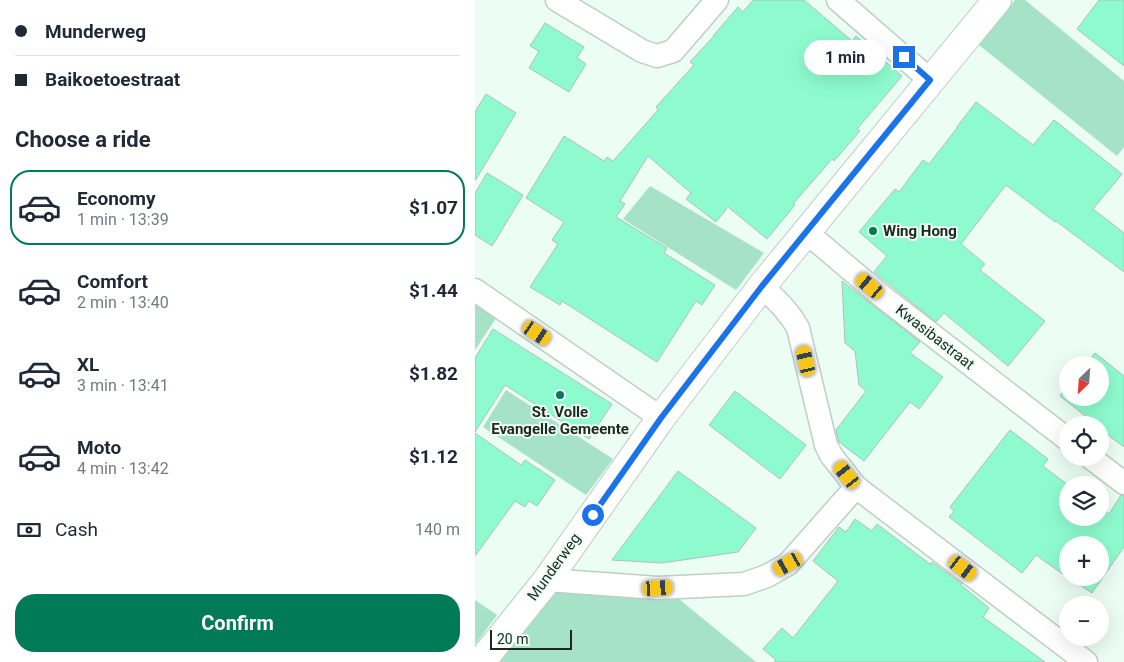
<!DOCTYPE html>
<html lang="en">
<head>
<meta charset="utf-8">
<style>
	:root { --surface:#fff; --page:#f2f2f3; --text:#1f2937; --muted:#747a83; --line:#e0e1e3; --accent:#007a57 }
	body { margin:0; font-family:Roboto,sans-serif; background:var(--page); color:var(--text); height:100vh; display:flex; flex-direction:column; font-size:19px; white-space:nowrap }
	* { box-sizing:border-box; margin:0 }
	p { font-size:16px; color:var(--muted) }
	.icon { flex:none; width:28px; height:28px; fill:none; stroke:currentColor; stroke-width:2; stroke-linecap:round; stroke-linejoin:round }
	.map { position:relative; flex:1; overflow:hidden }
	.drawer { display:flex; flex-direction:column; background:var(--surface); width:475px }
	.drawer>* { flex:none }
	.top-card { display:grid; align-content:center; height:110px; padding:0 15px; background:var(--surface) }
	.needle { width:32px; rotate:205deg }
	.fabs { position:absolute; left:584px; top:356px; display:grid; gap:10px }
	.fabs a { display:grid; place-items:center; width:50px; height:50px; border-radius:50%; background:var(--surface); box-shadow:0 5px 20px #0002; font-size:25px }
	.scale { position:absolute; left:15px; bottom:12px; width:82px; box-sizing:border-box; padding-left:5px; border:2px solid #1f2623; border-top:0; font-size:14px; line-height:18px; white-space:nowrap; color:#1f2623; -webkit-text-stroke:4px #ebfdf4; paint-order:stroke }
	.end { position:absolute; width:22px; height:22px; margin:-11px; border:6px solid #1a73e8; background:#fff; box-shadow:0 0 0 2px #fff }
	.from { border-radius:50% }
	.bubble { position:absolute; height:35px; border-radius:18px; background:var(--surface); box-shadow:0 5px 20px #0002; font-size:16px; font-weight:700; line-height:35px; text-align:center }
	.car { position:absolute; width:15px; height:30px; margin:-15px -8px; border-radius:6px; box-shadow:0 0 4px 1px #0007; background:linear-gradient(#f5c518 24%,#345 0 40%,#f5c518 0 76%,#345 0 86%,#f5c518 0) }
	.top-card b { display:flex; align-items:center; gap:18px; height:48px; font-size:19px }
	.top-card b+b { border-top:1px solid var(--line) }
	.top-card i { width:12px; height:12px; background:var(--text) }
	ul { padding:0; list-style:none }
	li { display:flex; align-items:center; gap:15px; height:75px; margin:0 10px 8px; padding:0 5px; border:2px solid transparent; border-radius:20px }
	li div { flex:1 }
	li b { display:block; font-size:19px }
	li em { font-style:normal; font-weight:700 }
	li.current { border-color:var(--accent) }
	li>.icon { width:45px; height:45px; stroke-width:1.5 }
	h2 { padding:0 15px; font-size:22px; line-height:60px }
	.pay { display:flex; align-items:center; gap:12px; height:55px; padding:0 15px; font-size:19px }
	.pay p { margin-inline-start:auto }
	.action { display:flex; gap:10px; margin-top:auto; padding:10px 15px }
	.action a { flex:1; height:58px; border-radius:20px; background:var(--accent); color:#fff; font-size:20px; font-weight:700; line-height:58px; text-align:center }
	main { display:flex; flex:1; min-height:0 }
	.map>svg:first-child { display:block }
</style>
</head>
<body>
<main>
<section class="drawer">
<div class="top-card">
<b><i class="from"></i>Munderweg</b>
<b><i></i>Baikoetoestraat</b>
</div>
<h2>Choose a ride</h2>
<ul>
<li class="current"><svg class="icon" aria-label="car" viewBox="0 0 24 24"><path d="M5 17H2v-5l4-1 3-4h7l3 4 3 1v5h-3M9 17h6M6 11h13"/><circle cx="7" cy="17" r="2"/><circle cx="17" cy="17" r="2"/></svg><div><b>Economy</b><p>1 min · 13:39</p></div><em>$1.07</em></li>
<li><svg class="icon" aria-label="car" viewBox="0 0 24 24"><path d="M5 17H2v-5l4-1 3-4h7l3 4 3 1v5h-3M9 17h6M6 11h13"/><circle cx="7" cy="17" r="2"/><circle cx="17" cy="17" r="2"/></svg><div><b>Comfort</b><p>2 min · 13:40</p></div><em>$1.44</em></li>
<li><svg class="icon" aria-label="car" viewBox="0 0 24 24"><path d="M5 17H2v-5l4-1 3-4h7l3 4 3 1v5h-3M9 17h6M6 11h13"/><circle cx="7" cy="17" r="2"/><circle cx="17" cy="17" r="2"/></svg><div><b>XL</b><p>3 min · 13:41</p></div><em>$1.82</em></li>
<li><svg class="icon" aria-label="car" viewBox="0 0 24 24"><path d="M5 17H2v-5l4-1 3-4h7l3 4 3 1v5h-3M9 17h6M6 11h13"/><circle cx="7" cy="17" r="2"/><circle cx="17" cy="17" r="2"/></svg><div><b>Moto</b><p>4 min · 13:42</p></div><em>$1.12</em></li>
</ul>
<div class="pay"><svg class="icon" aria-label="cash" viewBox="0 0 24 24"><path d="M3 7h18v10H3z"/><circle cx="12" cy="12" r="2"/></svg>Cash<p>140 m</p></div>
<div class="action"><a>Confirm</a></div>
</section>
<div class="map">
<svg width="649" height="662" viewBox="0 0 649 662">
	<rect width="100%" height="100%" fill="#ebfdf4"/>
	<g fill="#a5e2c7">
		<path d="M 540,0 L 550,0 L 649,81 L 649,147 L 642,156 L 504,45 Z"/>
		<path d="M 175,186 L 289,253 L 261,290 L 148,219 Z"/>
		<path d="M 0,304 L 21,318 L 0,350 Z"/>
		<path d="M 31,390 L 138,459 L 111,495 L 8,427 Z"/>
		<path d="M 188,586 L 281,662 L 25,662 L 77,590 Z"/>
		<path d="M 0,600 L 22,615 L 0,645 Z"/>
	</g>
	<g fill="#8efbce" stroke="#afc0b8">
		<path d="M 278,0 L 329,0 L 377,41 L 381,36 L 427,76 L 382,129 L 385,131 L 359,161 L 357,159 L 318,204 L 320,205 L 292,239 L 253,207 L 241,222 L 211,199 L 216,193 L 173,156 L 145,201 L 150,204 L 141,217 L 192,248 L 189,253 L 240,285 L 227,305 L 221,301 L 182,362 L 87,301 L 85,305 L 55,287 L 83,244 L 77,240 L 89,222 L 51,198 L 89,136 L 129,161 L 132,157 L 138,161 L 183,110 L 181,107 L 219,65 L 215,62 L 239,36 L 238,36 L 263,7 L 268,12 Z"/>
		<path d="M 624,0 L 649,0 L 649,66 L 602,29 Z"/>
		<path d="M 70,23 L 109,47 L 102,58 L 111,64 L 94,92 L 54,68 L 64,51 L 55,46 Z"/>
		<path d="M 11,94 L 41,113 L 0,181 L 0,112 Z"/>
		<path d="M 501,102 L 558,145 L 579,120 L 647,174 L 618,209 L 649,233 L 649,272 L 581,221 L 580,222 L 531,185 L 486,244 L 510,264 L 505,270 L 570,321 L 533,366 L 469,313 L 461,322 L 399,272 L 412,256 L 384,232 L 420,189 L 424,192 L 448,160 L 454,164 L 482,128 L 482,127 Z"/>
		<path d="M 12,173 L 48,195 L 17,246 L 0,235 L 0,193 Z"/>
		<path d="M 367,281 L 445,342 L 435,353 L 468,377 L 444,409 L 435,402 L 389,461 L 364,442 L 361,430 L 391,391 L 384,385 L 380,351 L 370,343 Z"/>
		<path d="M 18,329 L 137,404 L 114,439 L 30,385 L 0,432 L 0,358 Z"/>
		<path d="M 620,353 L 649,376 L 649,447 L 625,429 L 625,425 L 622,425 L 585,396 L 592,386 L 592,398 L 625,398 L 625,365 L 610,365 Z"/>
		<path d="M 260,391 L 331,445 L 305,479 L 234,425 Z"/>
		<path d="M 535,430 L 573,459 L 568,466 L 593,485 L 592,518 L 625,518 L 625,508 L 634,514 L 646,495 L 649,496 L 649,547 L 617,593 L 594,578 L 625,578 L 625,545 L 592,545 L 592,577 L 561,555 L 547,573 L 474,517 L 479,511 L 475,507 Z"/>
		<path d="M 0,433 L 46,465 L 50,460 L 80,480 L 62,506 L 54,501 L 50,507 L 40,501 L 0,556 Z"/>
		<path d="M 203,471 L 281,528 L 263,552 L 187,563 L 137,560 Z"/>
		<path d="M 380,519 L 397,531 L 402,524 L 455,564 L 457,562 L 487,584 L 486,585 L 514,608 L 508,617 L 570,662 L 299,662 L 301,660 L 288,649 L 307,628 L 318,638 L 363,581 L 338,561 L 364,527 L 371,532 Z"/>
	</g>
	<g fill="none" stroke-linecap="round" stroke-linejoin="round">
		<g stroke="#bdcfc6" stroke-width="25">
			<g id="minor">
				<path d="M 82,0 L 167,51 L 182,56 L 198,51 L 242,0"/>
				<path d="M 363,0 L 455,80"/>
				<path d="M 331,232 L 408,297 L 592,439"/>
				<path d="M 287,286 C 300,299 314,311 323,328 L 351,445 L 356,455 L 381,487 L 611,662"/>
				<path d="M 0,290 L 186,418"/>
				<path d="M 616,458 L 649,483"/>
				<path d="M 72,580 L 183,588 L 269,584 L 292,576 L 313,564 L 381,487"/>
			</g>
		</g>
		<g stroke="#bdcfc6" stroke-width="30">
			<path id="tertiary" d="M 6,662 L 72,580 L 186,418 L 287,286 L 522,0"/>
		</g>
		<use href="#minor" stroke="#fff" stroke-width="22"/>
		<use href="#tertiary" stroke="#fff" stroke-width="28"/>
	</g>
	<g fill="none" stroke-linecap="round" stroke-linejoin="round">
		<path stroke="#1a73e8" stroke-width="6" d="M 118,515 L 186,418 L 287,286 L 455,80 L 429,57"/>
	</g>
	<g fill="#007a57" stroke="#ebfdf4" stroke-width="2">
		<circle cx="398" cy="231" r="5"/>
		<circle cx="85" cy="395" r="5"/>
	</g>
	<g text-anchor="middle" stroke-width="4" stroke-linejoin="round" paint-order="stroke">
		<g font-size="15" font-weight="bold" fill="#1f2623" stroke="#ebfdf4" text-anchor="start">
			<text x="408" y="236">Wing Hong</text>
			<text x="85" y="417" text-anchor="middle">St. Volle<tspan x="85" dy="17">Evangelle Gemeente</tspan></text>
		</g>
		<g font-size="15" fill="#1f2623" stroke="#ebfdf4">
			<text transform="translate(460 337) rotate(38)" y="5">Kwasibastraat</text>
			<text transform="translate(79 567) rotate(-54)" y="5">Munderweg</text>
		</g>
	</g>
</svg>
<div class="fabs">
<a><svg class="needle" viewBox="-14 -14 28 28"><path d="M0-13l5 13h-10z" fill="#e53935"/><path d="M0 13l5-13h-10z" fill="#747a83"/></svg></a>
<a><svg class="icon" aria-label="locate" viewBox="0 0 24 24"><circle cx="12" cy="12" r="6"/><path d="M12 2v4M12 18v4M2 12h4M18 12h4"/></svg></a>
<a><svg class="icon" aria-label="layers" viewBox="0 0 24 24"><path d="M12 4l9 5-9 5-9-5zM3 14l9 5 9-5"/></svg></a>
<a>+</a>
<a>−</a>
</div>
<div class="scale">20 m</div>
<i class="end from" style="left:118px;top:515px"></i>
<i class="end" style="left:429px;top:57px"></i>
<div class="bubble" style="left:329px;top:40px;width:82px">1 min</div>
<i class="car" style="left:395px;top:286px;rotate:310deg"></i>
<i class="car" style="left:62px;top:333px;rotate:124deg"></i>
<i class="car" style="left:331px;top:361px;rotate:347deg"></i>
<i class="car" style="left:372px;top:475px;rotate:321deg"></i>
<i class="car" style="left:313px;top:564px;rotate:241deg"></i>
<i class="car" style="left:488px;top:568px;rotate:127deg"></i>
<i class="car" style="left:183px;top:588px;rotate:87deg"></i>
</div>
</main>
</body>
</html>
